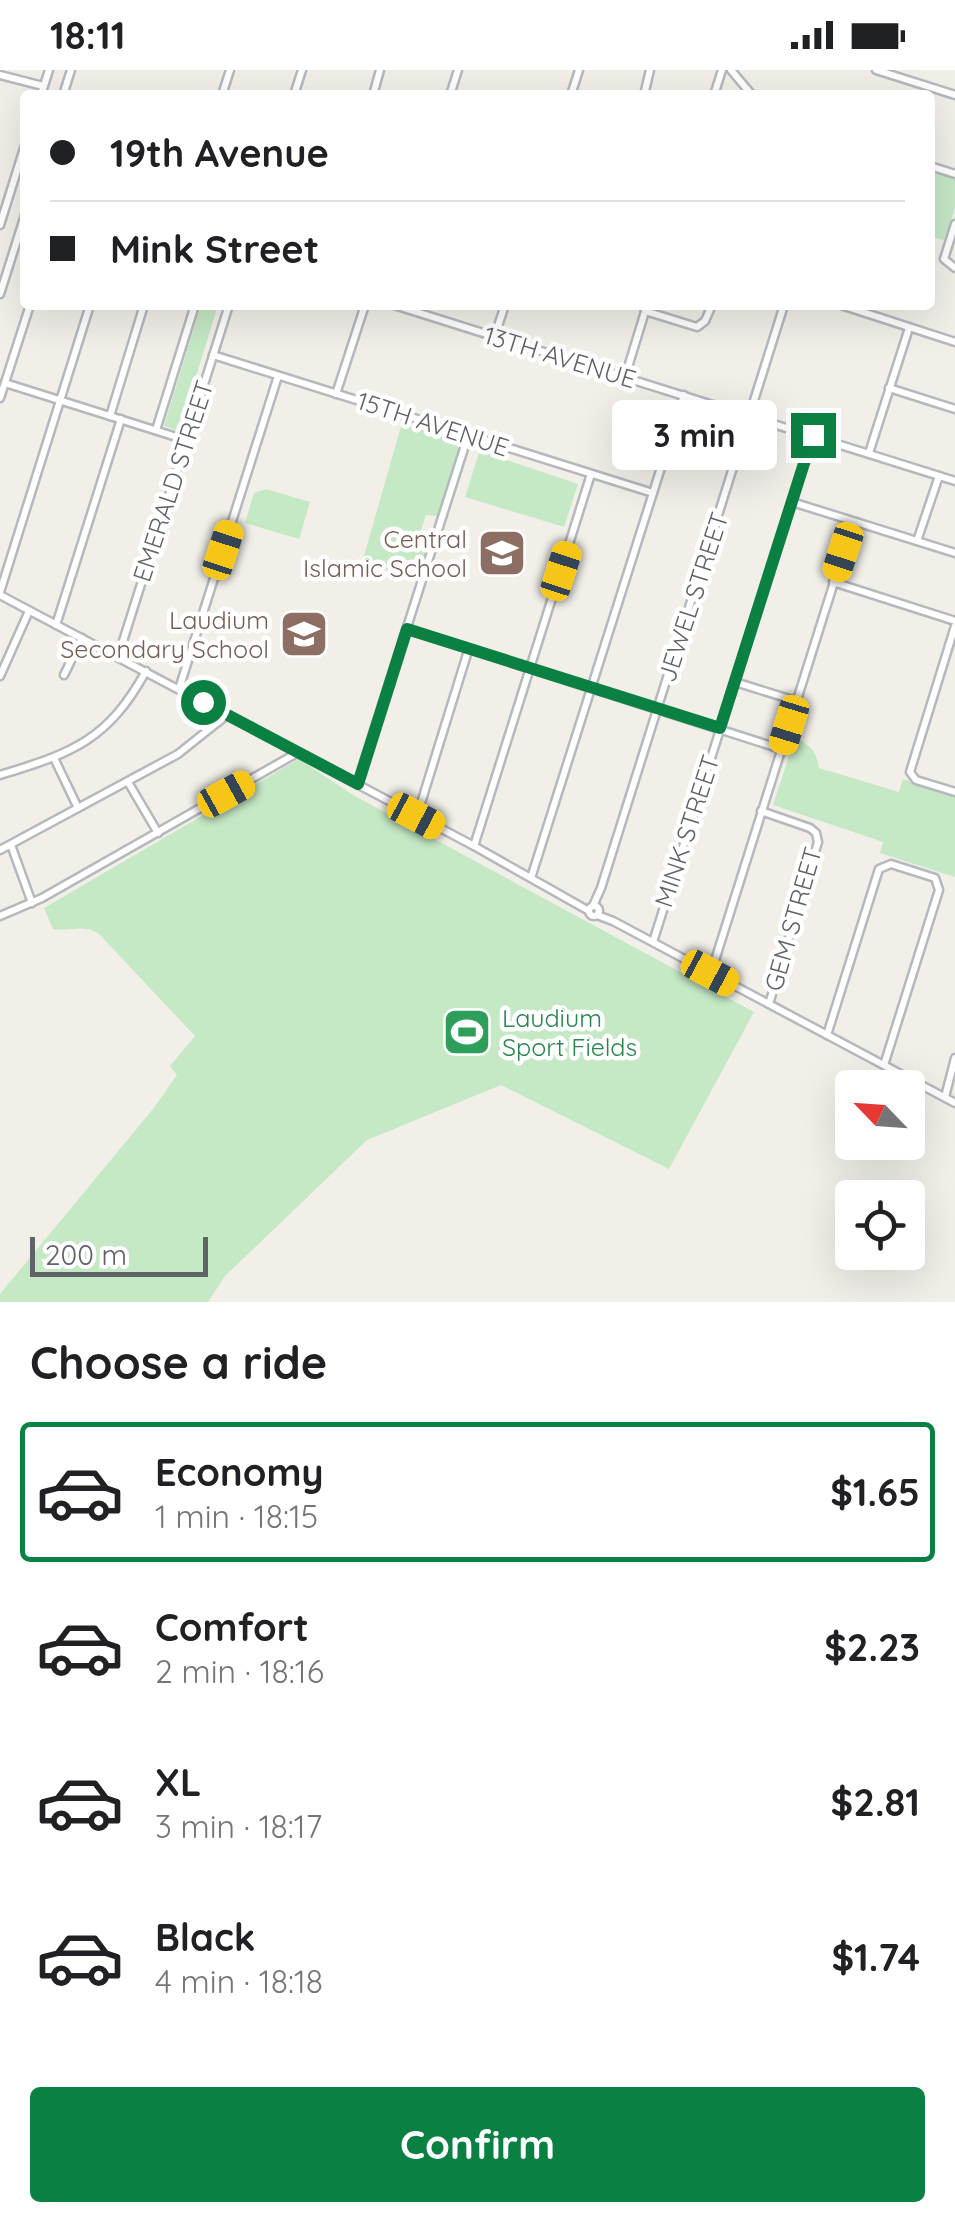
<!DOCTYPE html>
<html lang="en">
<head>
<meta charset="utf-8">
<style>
	:root { --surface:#fff; --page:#f2f2f2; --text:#202124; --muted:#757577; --line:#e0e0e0; --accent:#0b8043 }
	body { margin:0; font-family:Quicksand,sans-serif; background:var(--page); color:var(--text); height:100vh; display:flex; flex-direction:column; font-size:38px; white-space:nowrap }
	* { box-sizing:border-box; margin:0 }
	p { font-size:32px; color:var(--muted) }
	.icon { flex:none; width:55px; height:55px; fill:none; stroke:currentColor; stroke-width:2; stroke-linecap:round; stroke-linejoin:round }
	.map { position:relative; height:1232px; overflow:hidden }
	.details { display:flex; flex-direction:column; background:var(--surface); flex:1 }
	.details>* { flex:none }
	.guide { position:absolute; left:20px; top:20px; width:915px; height:220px; border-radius:10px; box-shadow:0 10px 40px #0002; display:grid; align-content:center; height:220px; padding:0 30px; background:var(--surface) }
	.needle { width:65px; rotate:295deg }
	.fabs { position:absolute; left:835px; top:1000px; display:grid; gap:20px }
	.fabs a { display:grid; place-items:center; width:90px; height:90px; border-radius:10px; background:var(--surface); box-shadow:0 10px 40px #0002; font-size:50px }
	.scale { position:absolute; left:30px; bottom:25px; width:178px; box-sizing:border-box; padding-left:10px; border:5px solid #5f6368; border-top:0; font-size:28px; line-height:35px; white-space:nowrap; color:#5f6368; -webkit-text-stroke:8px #fff; paint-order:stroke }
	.end { position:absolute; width:45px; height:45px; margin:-22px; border:12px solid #0b8043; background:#fff; box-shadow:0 0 0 5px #fff }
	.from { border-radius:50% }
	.bubble { position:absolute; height:70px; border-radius:10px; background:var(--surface); box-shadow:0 10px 40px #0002; font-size:32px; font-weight:700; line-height:70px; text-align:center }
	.car { position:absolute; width:30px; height:60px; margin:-30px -15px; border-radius:12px; box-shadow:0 0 8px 2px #0007; background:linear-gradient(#f5c518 24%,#345 0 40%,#f5c518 0 76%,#345 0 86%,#f5c518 0) }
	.guide b { display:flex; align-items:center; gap:35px; height:95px; font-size:38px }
	.guide b+b { border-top:2px solid var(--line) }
	.guide i { width:25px; height:25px; background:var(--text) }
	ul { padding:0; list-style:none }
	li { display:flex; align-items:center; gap:30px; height:140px; margin:0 20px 15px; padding:0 10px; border:5px solid transparent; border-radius:10px }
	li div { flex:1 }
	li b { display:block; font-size:38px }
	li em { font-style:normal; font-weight:700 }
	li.active { border-color:var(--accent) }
	li>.icon { width:90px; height:90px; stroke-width:1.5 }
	h2 { padding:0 30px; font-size:45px; line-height:120px }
	.cta { display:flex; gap:20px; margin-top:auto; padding:20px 30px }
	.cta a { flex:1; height:115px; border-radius:10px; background:var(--accent); color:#fff; font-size:40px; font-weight:700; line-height:115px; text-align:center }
	.status { display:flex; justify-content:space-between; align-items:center; height:70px; padding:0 50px; background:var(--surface); direction:ltr }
	.status svg { height:28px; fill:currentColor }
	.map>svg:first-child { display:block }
</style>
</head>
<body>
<div class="status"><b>18:11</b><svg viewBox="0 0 49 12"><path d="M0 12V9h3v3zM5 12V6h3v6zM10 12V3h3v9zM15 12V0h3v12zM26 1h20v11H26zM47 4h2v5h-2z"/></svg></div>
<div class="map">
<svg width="955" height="1232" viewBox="0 0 955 1232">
	<rect width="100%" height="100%" fill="#f1efe8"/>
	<g fill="#c5e8c5">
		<path d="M 930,100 L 955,107 L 955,138 L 944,170 L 930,167 Z"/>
		<path d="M 201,235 L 218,235 L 179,361 L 164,356 Z"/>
		<path d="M 402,353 L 463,371 L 438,446 L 426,445 L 416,475 L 428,481 L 419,511 L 362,493 Z"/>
		<path d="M 483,382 L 578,414 L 564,457 L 465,427 L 479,383 Z"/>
		<path d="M 266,419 L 310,432 L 299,469 L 245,453 L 254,423 Z"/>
		<path d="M 795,668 C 810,675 816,680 819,698 L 899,722 L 903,709 L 955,726 L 955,807 L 880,783 L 883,772 L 773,735 Z"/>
		<path d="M 299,689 L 353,725 L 754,942 L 669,1099 L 501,1015 L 367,1070 L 225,1206 L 208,1232 L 0,1232 L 0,1224 L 153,1039 L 177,1005 L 170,996 L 195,966 L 100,865 C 86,853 70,862 53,859 L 44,838 Z"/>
	</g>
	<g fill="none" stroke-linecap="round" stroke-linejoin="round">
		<g stroke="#b5b8bc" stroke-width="11">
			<g id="minor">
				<path d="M 731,0 L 752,25"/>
				<path d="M 876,0 L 955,25"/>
				<path d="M 0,5 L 43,16"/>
				<path d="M 41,25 L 49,0"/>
				<path d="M 63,25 L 71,0"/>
				<path d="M 222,25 L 230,0"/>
				<path d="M 294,25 L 302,0"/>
				<path d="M 373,25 L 380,0"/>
				<path d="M 450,25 L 458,0"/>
				<path d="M 571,25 L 579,0"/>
				<path d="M 644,25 L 650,0"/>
				<path d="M 714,25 L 722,0"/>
				<path d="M 930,96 L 955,104"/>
				<path d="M 955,154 L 944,189 L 955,198"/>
				<path d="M 0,155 L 25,75"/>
				<path d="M 0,224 L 25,145"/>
				<path d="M 394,235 L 955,411"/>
				<path d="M 841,235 L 955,272"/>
				<path d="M 645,241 L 697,257 L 705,251 L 712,235"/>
				<path d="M 495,265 L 505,235"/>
				<path d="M 213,285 L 653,423"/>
				<path d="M 625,307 L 647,235"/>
				<path d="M 5,313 L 186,370"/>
				<path d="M 889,318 L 955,339"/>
				<path d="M 336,324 L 365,235"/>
				<path d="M 0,328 L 30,235"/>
				<path d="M 110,346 L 144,235"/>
				<path d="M 156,360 L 195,235"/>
				<path d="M 869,383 L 909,258"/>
				<path d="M 792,432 L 955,483"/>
				<path d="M 917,471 L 939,406"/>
				<path d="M 833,512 L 955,551"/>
				<path d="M 0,522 L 90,235"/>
				<path d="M 0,525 L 474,776 L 589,841"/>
				<path d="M 56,555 L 121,349"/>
				<path d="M 955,556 L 910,702 L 916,710 L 955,722"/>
				<path d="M 407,559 L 781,679"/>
				<path d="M 118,587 L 229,235"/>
				<path d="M 64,605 L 82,568"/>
				<path d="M 0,606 L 29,541"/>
				<path d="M 735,612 L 796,631"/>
				<path d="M 179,619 L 278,306"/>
				<path d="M 54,688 L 78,738"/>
				<path d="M 0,705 C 73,683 108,670 146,601"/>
				<path d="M 128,712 L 158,763"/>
				<path d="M 357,714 L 468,366"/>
				<path d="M 761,741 L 810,758 L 816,763 L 818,772 L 769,934"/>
				<path d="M 417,746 L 468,581"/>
				<path d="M 11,775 L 32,833"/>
				<path d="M 474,776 L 591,404"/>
				<path d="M 0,780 L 178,684 L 227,645"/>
				<path d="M 531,808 L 684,325"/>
				<circle cx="594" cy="841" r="5"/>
				<path d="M 593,836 L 601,818 L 784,235"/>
				<path d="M 597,845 L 613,851 L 955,1033"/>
				<path d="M 0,846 L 42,828 L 297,683"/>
				<path d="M 653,872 L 813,365"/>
				<path d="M 711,903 L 853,452"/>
				<path d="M 827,965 L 879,799 L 891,794 L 935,808 L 939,820 L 884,995"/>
				<path d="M 945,1027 L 955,988"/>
			</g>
		</g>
		<use href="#minor" stroke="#fff" stroke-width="6"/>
	</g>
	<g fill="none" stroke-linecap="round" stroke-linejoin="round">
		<path stroke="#0b8043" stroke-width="12" d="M 203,632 L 358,714 L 407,559 L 720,658 L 813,365"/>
	</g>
	<defs>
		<g id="school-square" transform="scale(2.5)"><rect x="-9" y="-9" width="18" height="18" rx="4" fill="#8d6e63" stroke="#fff"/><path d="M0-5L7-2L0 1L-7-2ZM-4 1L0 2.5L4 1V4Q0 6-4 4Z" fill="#fff"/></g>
		<g id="stadium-square" transform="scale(2.5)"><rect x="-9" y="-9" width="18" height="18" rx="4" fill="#2e9e5b" stroke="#fff"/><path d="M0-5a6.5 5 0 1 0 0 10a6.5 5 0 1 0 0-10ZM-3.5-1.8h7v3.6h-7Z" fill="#fff"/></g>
	</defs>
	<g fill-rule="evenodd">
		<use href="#school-square" x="502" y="483"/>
		<use href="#school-square" x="304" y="564"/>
		<use href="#stadium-square" x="467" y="962"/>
	</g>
	<g text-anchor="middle" stroke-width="9" stroke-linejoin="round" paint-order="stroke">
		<g font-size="25" fill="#5f6368" stroke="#fff">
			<text transform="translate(560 287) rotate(17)" y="9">13TH AVENUE</text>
			<text transform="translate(433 354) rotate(18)" y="9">15TH AVENUE</text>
			<text transform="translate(173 411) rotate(-72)" y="9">EMERALD STREET</text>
			<text transform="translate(693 527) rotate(-72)" y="9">JEWEL STREET</text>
			<text transform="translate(687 761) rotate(-72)" y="9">MINK STREET</text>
			<text transform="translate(793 849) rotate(-74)" y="9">GEM STREET</text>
		</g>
		<g font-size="25" fill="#785e54" stroke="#fff" text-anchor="end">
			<text x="467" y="478">Central<tspan x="467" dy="29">Islamic School</tspan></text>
			<text x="269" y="559">Laudium<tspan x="269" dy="29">Secondary School</tspan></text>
		</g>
		<g font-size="25" fill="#27864d" stroke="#fff" text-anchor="start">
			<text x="502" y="957">Laudium<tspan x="502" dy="29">Sport Fields</tspan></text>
		</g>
	</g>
</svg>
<div class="fabs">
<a><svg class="needle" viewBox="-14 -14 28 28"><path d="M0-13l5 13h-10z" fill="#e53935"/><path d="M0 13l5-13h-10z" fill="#757577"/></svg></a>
<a><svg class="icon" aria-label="locate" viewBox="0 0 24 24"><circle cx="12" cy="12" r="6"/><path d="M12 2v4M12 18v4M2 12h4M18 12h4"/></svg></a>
</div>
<div class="scale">200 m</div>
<i class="end from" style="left:203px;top:632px"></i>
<i class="end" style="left:813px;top:365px"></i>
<div class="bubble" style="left:612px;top:330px;width:165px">3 min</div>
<i class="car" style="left:223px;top:480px;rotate:18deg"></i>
<i class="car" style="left:843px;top:482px;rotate:198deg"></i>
<i class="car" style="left:561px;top:501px;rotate:18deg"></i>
<i class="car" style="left:789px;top:655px;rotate:197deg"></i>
<i class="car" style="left:226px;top:724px;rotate:61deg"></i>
<i class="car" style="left:416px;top:746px;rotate:118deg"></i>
<i class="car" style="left:710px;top:903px;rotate:118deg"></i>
<div class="guide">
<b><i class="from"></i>19th Avenue</b>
<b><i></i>Mink Street</b>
</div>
</div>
<section class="details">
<h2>Choose a ride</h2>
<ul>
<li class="active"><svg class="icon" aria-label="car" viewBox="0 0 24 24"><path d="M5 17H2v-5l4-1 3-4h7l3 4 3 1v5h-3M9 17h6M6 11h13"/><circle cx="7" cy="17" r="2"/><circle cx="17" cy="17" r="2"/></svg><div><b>Economy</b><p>1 min · 18:15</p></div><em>$1.65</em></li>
<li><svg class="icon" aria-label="car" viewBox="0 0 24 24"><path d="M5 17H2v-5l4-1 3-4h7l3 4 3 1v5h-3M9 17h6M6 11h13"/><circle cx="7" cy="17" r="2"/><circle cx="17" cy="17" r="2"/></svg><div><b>Comfort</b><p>2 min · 18:16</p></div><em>$2.23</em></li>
<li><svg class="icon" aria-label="car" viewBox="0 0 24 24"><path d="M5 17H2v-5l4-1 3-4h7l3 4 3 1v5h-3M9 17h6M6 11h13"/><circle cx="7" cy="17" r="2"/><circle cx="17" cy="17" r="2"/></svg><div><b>XL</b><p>3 min · 18:17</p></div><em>$2.81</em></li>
<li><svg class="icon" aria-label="car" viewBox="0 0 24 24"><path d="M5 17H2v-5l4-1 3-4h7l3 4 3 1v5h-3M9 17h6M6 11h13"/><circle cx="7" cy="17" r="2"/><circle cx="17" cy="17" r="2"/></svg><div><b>Black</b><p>4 min · 18:18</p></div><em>$1.74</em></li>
</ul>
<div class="cta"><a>Confirm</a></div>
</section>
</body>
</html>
